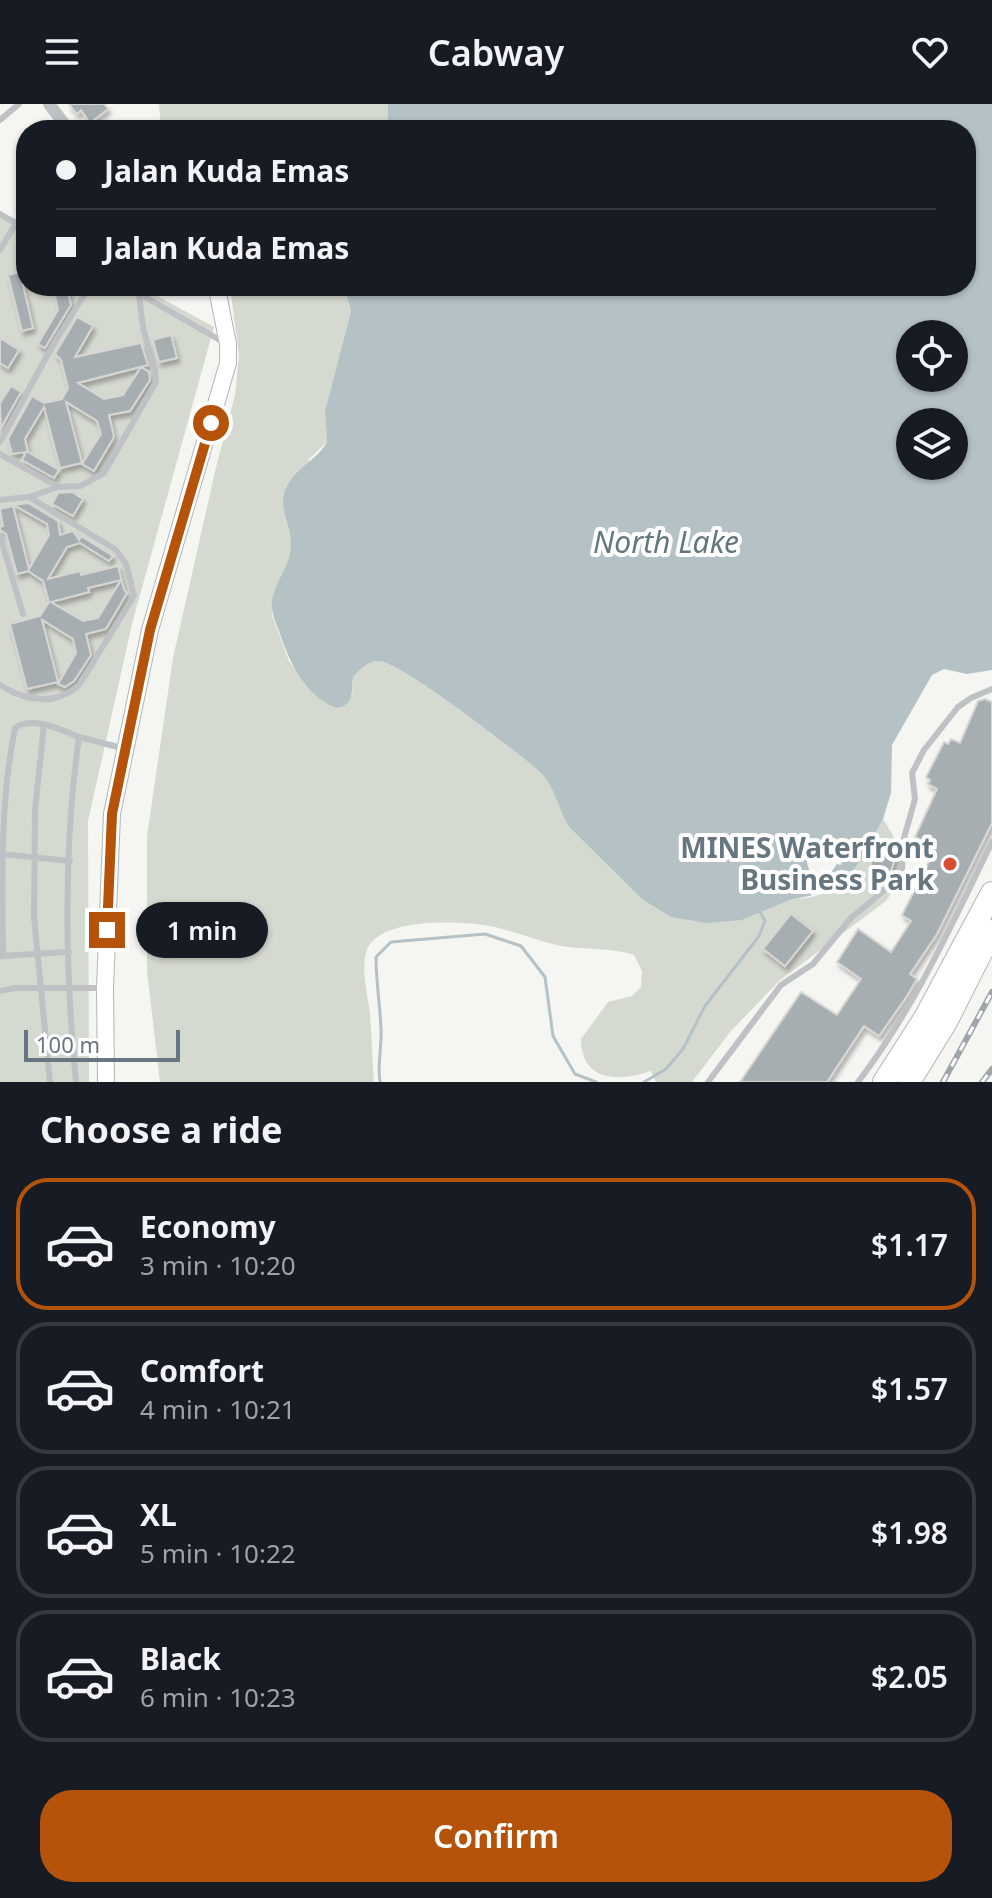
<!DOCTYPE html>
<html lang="en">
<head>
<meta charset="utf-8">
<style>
	:root { --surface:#171b24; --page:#242831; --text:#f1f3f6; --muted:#9ea1a6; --line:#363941; --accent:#b45309 }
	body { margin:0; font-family:"Noto Sans",sans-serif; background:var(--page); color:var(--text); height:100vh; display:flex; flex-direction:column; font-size:30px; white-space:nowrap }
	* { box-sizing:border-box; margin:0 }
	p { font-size:26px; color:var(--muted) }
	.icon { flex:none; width:44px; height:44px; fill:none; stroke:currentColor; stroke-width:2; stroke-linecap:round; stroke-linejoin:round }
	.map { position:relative; height:978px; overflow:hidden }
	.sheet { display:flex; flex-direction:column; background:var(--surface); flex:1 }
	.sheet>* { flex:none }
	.banner { position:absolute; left:16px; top:16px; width:960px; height:176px; border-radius:32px; box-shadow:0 2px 6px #0004; display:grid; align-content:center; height:176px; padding:0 40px; background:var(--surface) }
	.buttons { position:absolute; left:896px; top:216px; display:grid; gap:16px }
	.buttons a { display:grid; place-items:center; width:72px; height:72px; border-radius:50%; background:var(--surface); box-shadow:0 2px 6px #0004; font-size:40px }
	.scale { position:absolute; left:24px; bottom:20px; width:156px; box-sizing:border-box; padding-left:8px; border:4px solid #667781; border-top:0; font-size:22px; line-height:28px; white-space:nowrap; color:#667781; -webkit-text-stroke:6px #fff; paint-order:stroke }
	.end { position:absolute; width:36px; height:36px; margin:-18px; border:10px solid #b45309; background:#fff; box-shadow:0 0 0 4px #fff }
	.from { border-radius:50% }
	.bubble { position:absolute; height:56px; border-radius:28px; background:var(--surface); box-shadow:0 2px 6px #0004; font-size:26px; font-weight:600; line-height:56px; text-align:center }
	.banner b { display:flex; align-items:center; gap:28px; height:76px; font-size:30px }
	.banner b+b { border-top:2px solid var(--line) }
	.banner i { width:20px; height:20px; background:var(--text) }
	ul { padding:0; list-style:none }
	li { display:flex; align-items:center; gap:24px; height:132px; margin:0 16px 12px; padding:0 24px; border:4px solid var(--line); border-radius:32px }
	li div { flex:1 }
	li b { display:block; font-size:30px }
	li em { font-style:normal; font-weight:600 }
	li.active { border-color:var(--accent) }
	li>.icon { width:72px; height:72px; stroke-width:1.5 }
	h2 { padding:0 40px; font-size:36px; line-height:96px }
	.button { display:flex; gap:16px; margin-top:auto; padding:16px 40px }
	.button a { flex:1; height:92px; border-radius:32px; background:var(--accent); color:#fff; font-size:32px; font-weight:600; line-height:92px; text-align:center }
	header { display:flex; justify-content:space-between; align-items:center; height:104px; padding:0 40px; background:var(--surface); font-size:36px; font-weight:600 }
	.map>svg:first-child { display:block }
</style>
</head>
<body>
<header><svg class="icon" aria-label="menu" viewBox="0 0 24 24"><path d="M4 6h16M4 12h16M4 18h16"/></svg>Cabway<svg class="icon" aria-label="heart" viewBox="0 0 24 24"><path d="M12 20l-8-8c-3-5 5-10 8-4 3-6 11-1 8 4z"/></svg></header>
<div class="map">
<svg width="992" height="978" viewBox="0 0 992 978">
	<defs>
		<filter id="shadow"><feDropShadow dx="2.5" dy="4.5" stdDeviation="2" flood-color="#0004"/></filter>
	</defs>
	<rect width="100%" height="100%" fill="#f5f5f2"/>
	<g fill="#d5dad1">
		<path d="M 159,0 L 388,0 L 387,26 L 161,26 Z"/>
		<path d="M 0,107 L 26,121 L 26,182 L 139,182 L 214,223 L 132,520 L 88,717 L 89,978 L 0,978 Z"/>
		<path d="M 230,182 L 344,182 L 351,207 L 325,307 L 327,338 L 309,355 L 291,448 L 272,498 L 272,511 L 289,557 L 311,586 L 352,591 L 353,573 C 360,566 367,557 379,557 C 401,558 517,648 539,667 C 556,683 557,705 570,724 L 643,796 L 671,813 L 742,816 L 790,796 L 812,793 L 862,755 L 883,715 C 905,750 911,760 886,797 L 779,877 L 731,927 L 692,978 L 656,978 L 651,967 C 619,978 581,978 581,935 L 608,898 L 632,892 L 641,883 L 642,867 L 634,851 C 610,843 585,846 561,842 C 537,837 514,827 490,822 C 461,817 375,812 366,849 C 361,869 368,891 370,910 C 372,933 372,956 374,978 L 160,978 L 147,867 L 147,732 L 173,554 L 217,359 L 235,291 L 239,251 Z"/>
	</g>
	<path fill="#b5c2c5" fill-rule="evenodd" d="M 388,0 L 992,0 L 992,566 L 967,570 L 944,565 L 932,571 L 892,641 L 891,689 L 883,715 L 862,755 L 836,786 L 790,796 L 742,816 L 707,819 L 671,813 L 643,796 L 570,724 C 557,705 556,683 539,667 C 517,648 401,558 379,557 C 367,557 360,566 353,573 C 351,588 355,600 337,604 C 305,593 289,557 279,527 C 275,517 271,508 272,497 C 275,477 292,460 291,438 C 291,423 280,406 284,390 C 291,365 317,357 327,338 L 325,307 L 351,207 L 344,182 L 966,182 L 966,26 L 387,26 ZM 910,230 L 954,230 L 954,274 L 910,274 ZM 910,318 L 954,318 L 954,362 L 910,362 Z"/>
	<path fill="#f5f5f2" d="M 811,736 L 845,742 L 841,761 L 837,760 L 823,780 L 830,780 L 832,787 L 812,793 L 810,785 L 815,784 L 807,759 Z"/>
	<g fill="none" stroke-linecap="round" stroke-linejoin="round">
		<g stroke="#b5c2c5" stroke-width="3">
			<path d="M 380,978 C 377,960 382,943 381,925 C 380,901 376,877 376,853 L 391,838 L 485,830 L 521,842 L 545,873 L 553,932 L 575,970 L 596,978"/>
			<path d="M 644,978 L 666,965 L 683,945 L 705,902 L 759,832 L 765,817 L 760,808"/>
		</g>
	</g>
	<g fill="#a6aeb2" stroke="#d6d6d4" stroke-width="2" fill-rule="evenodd" filter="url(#shadow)">
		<path d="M 69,0 L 104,0 L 108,5 L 90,19 L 81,6 L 77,10 Z"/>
		<path d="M 20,168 L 33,224 L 22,227 L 8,171 Z"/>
		<path d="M 53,182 L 67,182 L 71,201 L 45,244 L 38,240 L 58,206 Z"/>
		<path d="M 77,213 L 93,222 L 75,253 L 141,239 L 148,261 L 78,279 L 104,295 L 123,291 L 141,263 L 149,268 L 150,276 L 130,307 L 109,311 L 114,333 L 94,367 L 82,360 L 101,330 L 97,317 L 66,298 L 82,359 L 60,364 L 44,303 L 25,335 L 28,348 L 59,366 L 54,374 L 22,356 L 26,348 L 12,350 L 8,335 L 32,292 L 44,299 L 62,295 L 68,284 L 61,256 L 55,250 Z"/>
		<path d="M 171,231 L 177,254 L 159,258 L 153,236 Z"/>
		<path d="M 0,234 L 19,246 L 8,264 L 0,259 Z"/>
		<path d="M 11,282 L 21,288 L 1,324 L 0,299 Z"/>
		<path d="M 72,388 L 83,395 L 73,412 L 52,400 L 58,389 Z"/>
		<path d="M 28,399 L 58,417 L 60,431 L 73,427 L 79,436 L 81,432 L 113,452 L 109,457 L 80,439 L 67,443 L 48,475 L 80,467 L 81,471 L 118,462 L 124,486 L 127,489 L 106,525 L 86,530 L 91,551 L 74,577 L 65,583 L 58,580 L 76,549 L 73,535 L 42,516 L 58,578 L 27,585 L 10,520 L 40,512 L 49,498 L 43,477 L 28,467 L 17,470 L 6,430 L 0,426 L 0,423 L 3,422 L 0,405 L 13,402 L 29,465 L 49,431 L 47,420 L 14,401 ZM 121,476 L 98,514 L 83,517 L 51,498 L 89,488 L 88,484 Z"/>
		<path d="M 985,595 L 992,598 L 992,719 L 937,830 L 910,870 L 917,875 L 907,892 L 879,932 L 864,922 L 827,978 L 740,978 L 801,888 L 837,911 L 861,875 L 837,858 L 858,825 L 891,848 L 911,817 L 902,811 L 936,744 L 915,733 L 937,685 L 928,680 L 930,676 L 926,673 L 944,638 L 948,640 L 951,635 L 960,639 L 978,597 Z"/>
		<path d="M 879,741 L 897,749 L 890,770 L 870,761 Z"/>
		<path d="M 791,810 L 813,827 L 785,862 L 763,845 Z"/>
	</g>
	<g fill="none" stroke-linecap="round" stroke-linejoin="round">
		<g stroke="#b1b6ba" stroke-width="18">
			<path id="secondary" d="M 106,978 L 105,884 L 112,710 L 150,526 L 228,259 L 228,240 L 217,185"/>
		</g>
		<g stroke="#b1b5b8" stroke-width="24">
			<g id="highway">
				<path d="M 884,978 L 925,914 L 992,789"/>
				<path d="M 909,978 L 946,918 L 992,827"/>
			</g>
		</g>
		<g stroke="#bec2c5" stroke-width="6">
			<path d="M 0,16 L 19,0"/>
			<path d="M 0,110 L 26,125"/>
			<path d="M 0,146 L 16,119"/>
			<path d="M 126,182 L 225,239"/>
			<path d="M 0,338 L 54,239 L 90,182"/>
			<path d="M 0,350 L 58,383 L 80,382 L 104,369 L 156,278 L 155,265 L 143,224 L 139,190"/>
			<path d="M 0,396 L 29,393 L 58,383"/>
			<path d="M 0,432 L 23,510"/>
			<path d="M 0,581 C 26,597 54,603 79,581 L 134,492 L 126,460 L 115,445 L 29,393"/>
			<path d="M 44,621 L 35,706 L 34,813 L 50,978"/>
			<path d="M 79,633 L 122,644"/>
			<path d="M 2,750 L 70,757"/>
			<path d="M 0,852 L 69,848"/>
			<path d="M 3,852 C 2,777 0,698 15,624 C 31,611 62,626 79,633 C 63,746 65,864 76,978"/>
			<path d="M 0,887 L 16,884 L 104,884"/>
			<path d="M 708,978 L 781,881 L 813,860 L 851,814 L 898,775 L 902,765 L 904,734 L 915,695 L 912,669 L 924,646 L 958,603 L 971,594 L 992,585"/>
			<path d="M 858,978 C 914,905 952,820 992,738"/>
		</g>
		<path stroke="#bec2c5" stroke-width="12" d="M 49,0 L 69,26"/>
		<use href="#secondary" stroke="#fff" stroke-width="16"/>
		<use href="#highway" stroke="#fff" stroke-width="22"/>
		<g stroke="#9ea5a9" stroke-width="6">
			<g id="rail">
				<path d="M 943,978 L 992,888"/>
				<path d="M 982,978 L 992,965"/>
			</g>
		</g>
		<use href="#rail" stroke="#fff" stroke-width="3" stroke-dasharray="9" stroke-linecap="butt"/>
	</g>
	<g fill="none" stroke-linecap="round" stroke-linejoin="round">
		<path stroke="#b45309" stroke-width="10" d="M 107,826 L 112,710 L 150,526 L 211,319"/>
	</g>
	<circle fill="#d84c2f" stroke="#fff" stroke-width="3" cx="950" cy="760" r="8"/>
	<g text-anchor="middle" stroke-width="8" stroke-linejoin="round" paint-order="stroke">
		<g font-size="28" font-weight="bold" fill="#667781" stroke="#fff" text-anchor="end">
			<text x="934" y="754">MINES Waterfront<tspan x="934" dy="32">Business Park</tspan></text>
		</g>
		<g font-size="30" font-style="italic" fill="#62787e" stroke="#fff">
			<text x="666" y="449">North Lake</text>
		</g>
	</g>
</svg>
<div class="buttons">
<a><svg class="icon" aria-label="locate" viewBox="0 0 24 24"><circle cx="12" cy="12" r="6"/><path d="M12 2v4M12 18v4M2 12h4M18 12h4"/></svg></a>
<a><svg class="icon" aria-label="layers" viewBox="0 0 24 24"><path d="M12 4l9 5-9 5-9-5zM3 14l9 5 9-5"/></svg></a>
</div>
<div class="scale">100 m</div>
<i class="end from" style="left:211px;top:319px"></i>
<i class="end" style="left:107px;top:826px"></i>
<div class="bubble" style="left:136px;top:798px;width:132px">1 min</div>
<div class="banner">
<b><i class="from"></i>Jalan Kuda Emas</b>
<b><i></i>Jalan Kuda Emas</b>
</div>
</div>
<section class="sheet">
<h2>Choose a ride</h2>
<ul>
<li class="active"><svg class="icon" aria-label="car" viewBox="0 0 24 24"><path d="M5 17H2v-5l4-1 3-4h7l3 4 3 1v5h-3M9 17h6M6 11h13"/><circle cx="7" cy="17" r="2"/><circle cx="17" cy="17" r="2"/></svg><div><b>Economy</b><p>3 min · 10:20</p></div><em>$1.17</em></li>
<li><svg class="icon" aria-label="car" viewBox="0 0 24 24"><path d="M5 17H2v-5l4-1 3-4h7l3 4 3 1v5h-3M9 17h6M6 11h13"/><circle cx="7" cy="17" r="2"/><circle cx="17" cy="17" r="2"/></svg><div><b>Comfort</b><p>4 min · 10:21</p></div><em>$1.57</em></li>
<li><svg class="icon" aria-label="car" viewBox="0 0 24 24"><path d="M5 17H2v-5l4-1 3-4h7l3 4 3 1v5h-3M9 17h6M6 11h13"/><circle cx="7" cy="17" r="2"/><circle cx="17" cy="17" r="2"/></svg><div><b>XL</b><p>5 min · 10:22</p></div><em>$1.98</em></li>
<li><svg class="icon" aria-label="car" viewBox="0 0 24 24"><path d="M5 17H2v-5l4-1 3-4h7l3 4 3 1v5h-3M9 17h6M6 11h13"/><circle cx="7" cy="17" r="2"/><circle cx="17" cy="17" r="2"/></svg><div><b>Black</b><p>6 min · 10:23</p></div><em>$2.05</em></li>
</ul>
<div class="button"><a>Confirm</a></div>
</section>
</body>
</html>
